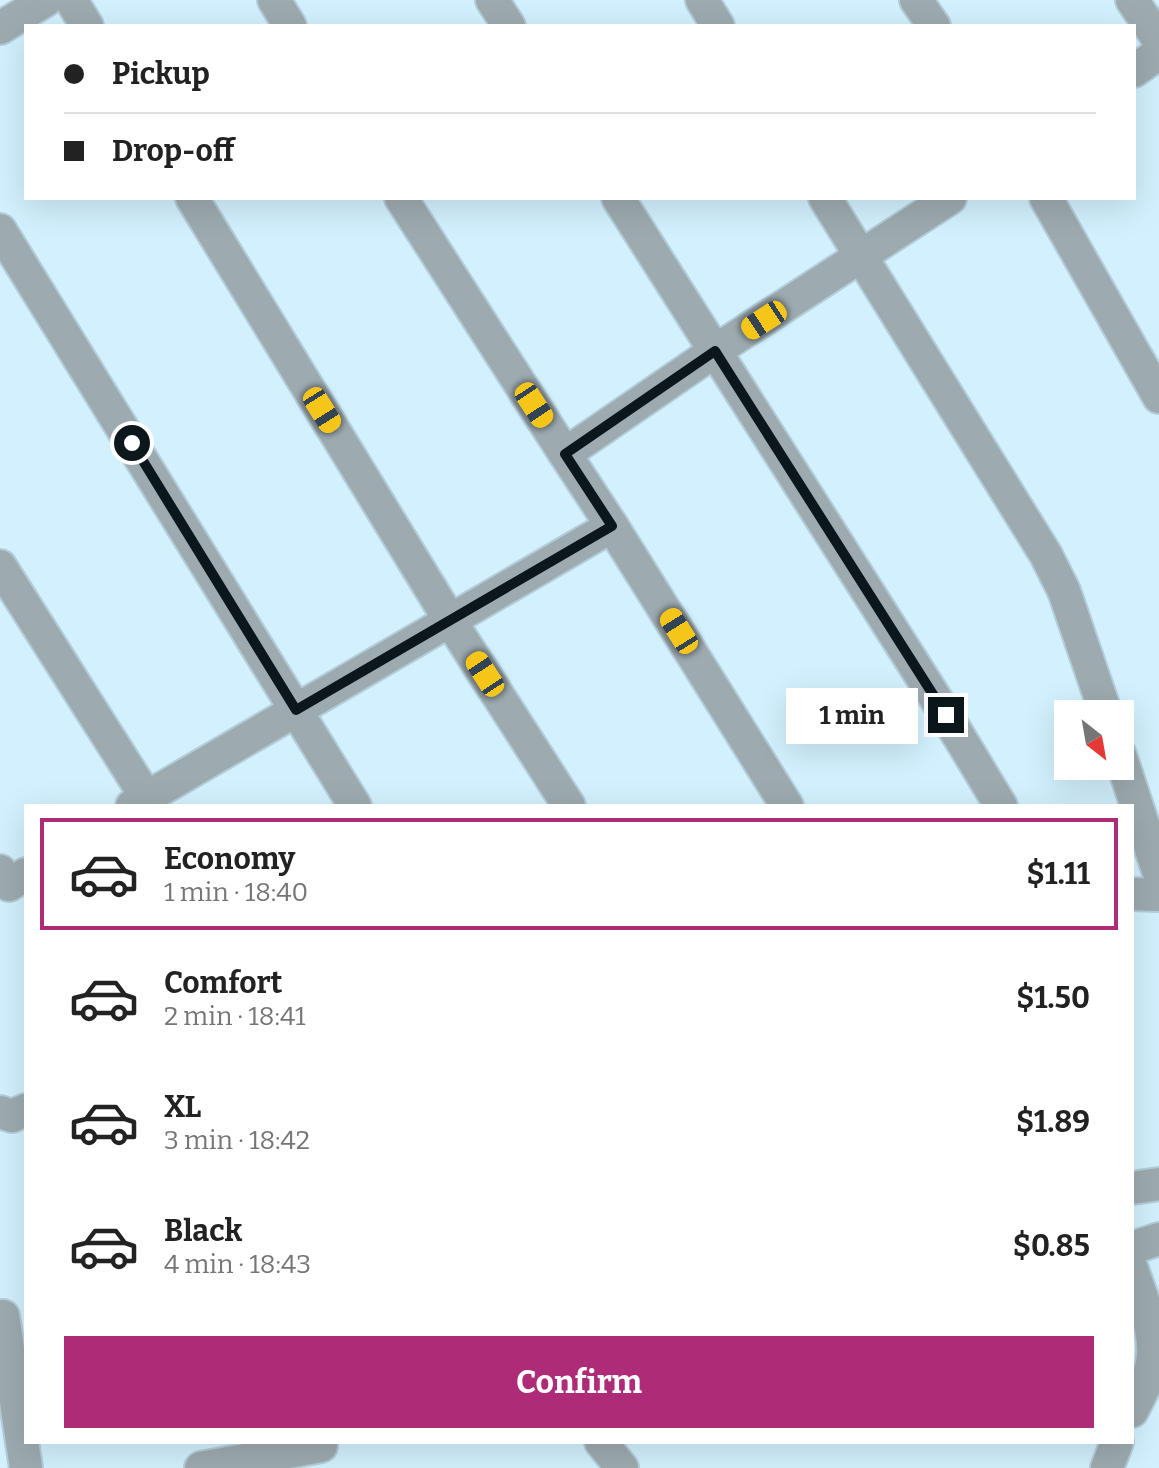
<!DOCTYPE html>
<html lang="en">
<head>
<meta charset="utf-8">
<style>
	:root { --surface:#fff; --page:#f2f2f2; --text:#222; --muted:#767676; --line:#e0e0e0; --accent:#ae2c77 }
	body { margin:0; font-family:Bitter,serif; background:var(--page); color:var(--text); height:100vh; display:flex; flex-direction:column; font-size:30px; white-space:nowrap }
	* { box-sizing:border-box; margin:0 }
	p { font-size:26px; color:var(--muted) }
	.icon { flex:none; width:44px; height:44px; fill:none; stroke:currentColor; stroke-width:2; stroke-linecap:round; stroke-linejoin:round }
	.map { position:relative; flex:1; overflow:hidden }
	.panel { position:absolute; left:24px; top:804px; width:1110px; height:640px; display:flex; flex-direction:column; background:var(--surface); border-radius:0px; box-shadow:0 8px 32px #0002 }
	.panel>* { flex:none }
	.guide { position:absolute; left:24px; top:24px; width:1112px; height:176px; border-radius:0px; box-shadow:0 8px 32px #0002; display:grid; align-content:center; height:176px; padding:0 40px; background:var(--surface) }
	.needle { width:52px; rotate:149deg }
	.fabs { position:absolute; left:1054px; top:700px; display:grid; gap:16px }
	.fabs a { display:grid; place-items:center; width:80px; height:80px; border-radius:0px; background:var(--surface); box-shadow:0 8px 32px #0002; font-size:40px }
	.end { position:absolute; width:36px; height:36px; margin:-18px; border:10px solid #0b171b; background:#fff; box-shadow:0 0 0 4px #fff }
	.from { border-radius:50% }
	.bubble { position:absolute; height:56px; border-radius:0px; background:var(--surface); box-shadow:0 8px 32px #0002; font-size:26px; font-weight:700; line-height:56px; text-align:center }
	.car { position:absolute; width:24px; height:48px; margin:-24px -12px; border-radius:10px; box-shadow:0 0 6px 2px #0007; background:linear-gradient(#f5c518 24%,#345 0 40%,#f5c518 0 76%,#345 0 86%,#f5c518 0) }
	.guide b { display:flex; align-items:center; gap:28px; height:76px; font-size:30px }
	.guide b+b { border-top:2px solid var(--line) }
	.guide i { width:20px; height:20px; background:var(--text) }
	ul { padding:14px 0 0; list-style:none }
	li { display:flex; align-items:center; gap:24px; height:112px; margin:0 16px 12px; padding:0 24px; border:4px solid transparent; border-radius:0px }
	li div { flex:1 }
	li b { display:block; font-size:30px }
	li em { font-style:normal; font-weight:700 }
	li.selected { border-color:var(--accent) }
	li>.icon { width:72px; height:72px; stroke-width:1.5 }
	.primary-button { display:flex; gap:16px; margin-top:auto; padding:16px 40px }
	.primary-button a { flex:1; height:92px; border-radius:0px; background:var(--accent); color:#fff; font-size:32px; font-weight:700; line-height:92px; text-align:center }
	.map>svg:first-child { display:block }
</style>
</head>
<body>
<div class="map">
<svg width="1159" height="1468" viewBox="0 0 1159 1468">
	<rect width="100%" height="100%" fill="#d2f0fd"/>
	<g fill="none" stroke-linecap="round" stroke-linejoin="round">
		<g stroke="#b2cdd9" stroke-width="36">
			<g id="minor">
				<path d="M 71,0 L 87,26"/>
				<path d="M 274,0 L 290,26"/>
				<path d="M 492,0 L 509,26"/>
				<path d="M 702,0 L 718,26"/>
				<path d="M 916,0 L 934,26"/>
				<path d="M 1132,0 L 1159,40"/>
				<path d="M 0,28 L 46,0"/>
				<path d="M 1134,71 L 1159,53"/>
				<path d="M 192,198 L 451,622 L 569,806"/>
				<path d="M 401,198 L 565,454"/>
				<path d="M 618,198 L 946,715 L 1001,806"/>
				<path d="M 825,198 L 1046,555 L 1064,591 L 1106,714"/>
				<path d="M 1046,198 L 1159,397"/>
				<path d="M 0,230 L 355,806"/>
				<path d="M 612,526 L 787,806"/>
				<path d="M 0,566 L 152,806"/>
				<path d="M 1120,755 L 1159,873"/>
				<path d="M 132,806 L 612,526 L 565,454 L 715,351 L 950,198"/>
				<path d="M 0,871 L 9,885 L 26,874"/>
				<path d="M 1132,894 L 1159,895"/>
				<path d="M 0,1112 L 12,1116 L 26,1110"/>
				<path d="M 1132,1188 L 1159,1184"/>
				<path d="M 1132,1248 L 1159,1239"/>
				<path d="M 1132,1269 C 1141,1297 1158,1332 1152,1363 C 1149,1380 1140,1395 1132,1411"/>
				<path d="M 3,1316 L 26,1468"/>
				<path d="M 601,1442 L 622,1468"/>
				<path d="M 201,1468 L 321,1446"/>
				<path d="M 1107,1468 L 1117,1442"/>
			</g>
		</g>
		<use href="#minor" stroke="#9daaaf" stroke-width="32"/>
	</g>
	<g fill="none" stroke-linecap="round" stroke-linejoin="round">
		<path stroke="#0b171b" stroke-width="10" d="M 132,443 L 296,710 L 612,526 L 565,454 L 715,351 L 946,715"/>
	</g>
</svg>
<div class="fabs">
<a><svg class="needle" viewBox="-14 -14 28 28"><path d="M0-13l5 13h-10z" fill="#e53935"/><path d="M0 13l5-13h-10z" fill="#767676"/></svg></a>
</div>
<i class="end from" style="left:132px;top:443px"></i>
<i class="end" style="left:946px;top:715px"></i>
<div class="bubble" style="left:786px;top:688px;width:132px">1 min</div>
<i class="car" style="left:764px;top:320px;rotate:237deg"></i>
<i class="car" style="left:534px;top:405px;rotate:147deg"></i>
<i class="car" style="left:322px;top:410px;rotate:148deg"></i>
<i class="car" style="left:679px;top:631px;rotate:328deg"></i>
<i class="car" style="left:485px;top:674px;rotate:327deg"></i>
<div class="guide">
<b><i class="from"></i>Pickup</b>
<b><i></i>Drop-off</b>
</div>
<section class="panel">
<ul>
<li class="selected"><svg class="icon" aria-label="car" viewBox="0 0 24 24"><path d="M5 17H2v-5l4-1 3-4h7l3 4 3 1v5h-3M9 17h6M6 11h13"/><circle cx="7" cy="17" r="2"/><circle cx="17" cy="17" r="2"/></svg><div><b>Economy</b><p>1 min · 18:40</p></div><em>$1.11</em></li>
<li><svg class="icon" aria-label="car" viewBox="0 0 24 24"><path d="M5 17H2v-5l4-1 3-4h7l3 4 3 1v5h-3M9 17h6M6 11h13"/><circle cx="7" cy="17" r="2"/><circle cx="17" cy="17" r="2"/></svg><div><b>Comfort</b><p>2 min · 18:41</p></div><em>$1.50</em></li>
<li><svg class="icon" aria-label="car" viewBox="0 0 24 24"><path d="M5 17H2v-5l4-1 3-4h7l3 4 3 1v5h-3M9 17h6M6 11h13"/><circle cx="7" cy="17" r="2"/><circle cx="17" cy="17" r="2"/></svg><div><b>XL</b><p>3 min · 18:42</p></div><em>$1.89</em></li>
<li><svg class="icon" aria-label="car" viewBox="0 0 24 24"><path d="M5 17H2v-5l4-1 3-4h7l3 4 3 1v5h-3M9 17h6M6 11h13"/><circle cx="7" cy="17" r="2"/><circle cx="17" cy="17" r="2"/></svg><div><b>Black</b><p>4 min · 18:43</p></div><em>$0.85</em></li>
</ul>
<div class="primary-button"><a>Confirm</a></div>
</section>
</div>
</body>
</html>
